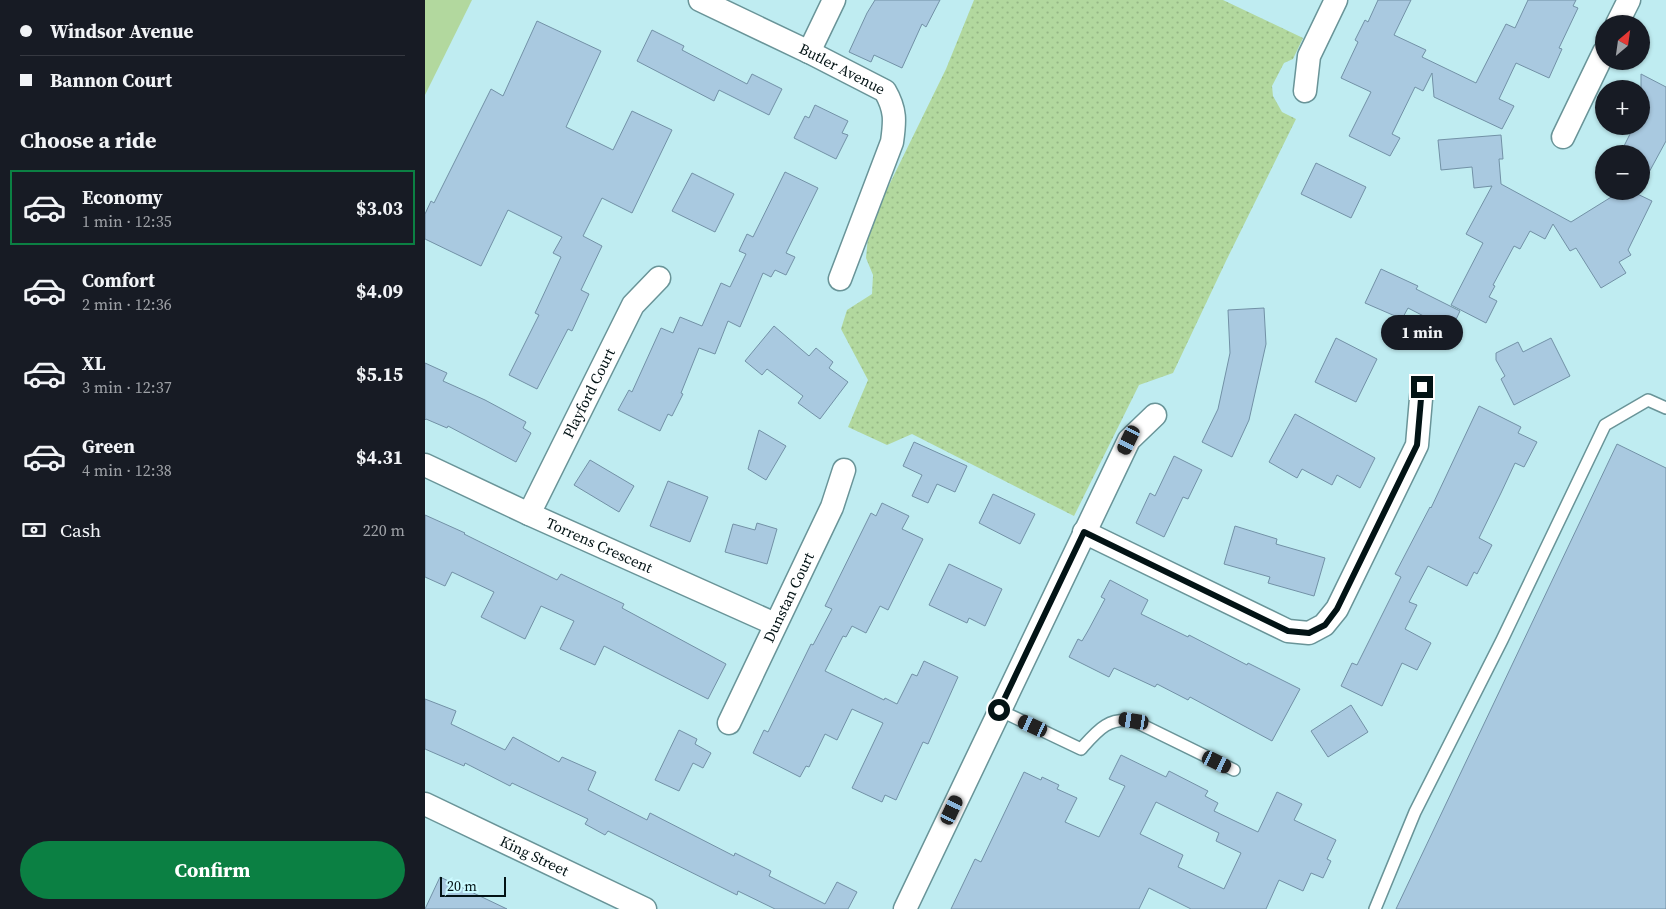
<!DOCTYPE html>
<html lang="en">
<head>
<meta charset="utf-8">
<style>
	:root { --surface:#171b24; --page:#20242c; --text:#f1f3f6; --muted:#9ea1a6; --line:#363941; --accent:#0b8043 }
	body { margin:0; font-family:"Source Serif 4",serif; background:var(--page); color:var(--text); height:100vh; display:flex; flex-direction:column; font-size:19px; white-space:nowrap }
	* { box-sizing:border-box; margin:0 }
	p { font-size:16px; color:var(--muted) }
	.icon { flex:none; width:28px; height:28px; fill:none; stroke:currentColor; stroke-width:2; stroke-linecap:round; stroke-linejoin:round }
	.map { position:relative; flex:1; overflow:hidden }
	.side { display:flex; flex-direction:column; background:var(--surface); width:425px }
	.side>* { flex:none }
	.guide { display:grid; align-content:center; height:110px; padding:0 20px; background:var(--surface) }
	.needle { width:32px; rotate:29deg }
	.tools { position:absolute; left:1170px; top:15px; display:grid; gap:10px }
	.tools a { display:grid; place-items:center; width:55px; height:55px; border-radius:50%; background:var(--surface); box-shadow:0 1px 4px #0004; font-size:25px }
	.scale { position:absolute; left:15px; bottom:12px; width:66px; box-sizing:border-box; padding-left:5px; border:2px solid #031315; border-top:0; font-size:14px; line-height:18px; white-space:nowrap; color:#031315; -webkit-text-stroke:4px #ccfaff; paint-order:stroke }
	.end { position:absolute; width:22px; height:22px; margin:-11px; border:6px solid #031315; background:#fff; box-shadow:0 0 0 2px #fff }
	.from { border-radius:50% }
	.bubble { position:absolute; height:35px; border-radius:18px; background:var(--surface); box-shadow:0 1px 4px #0004; font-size:16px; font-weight:700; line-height:35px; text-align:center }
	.car { position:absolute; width:15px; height:30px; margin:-15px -8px; border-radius:6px; box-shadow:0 0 4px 1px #0007; background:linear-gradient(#222 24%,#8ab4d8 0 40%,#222 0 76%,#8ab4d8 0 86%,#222 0) }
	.guide b { display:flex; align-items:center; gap:18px; height:48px; font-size:19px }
	.guide b+b { border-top:1px solid var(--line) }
	.guide i { width:12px; height:12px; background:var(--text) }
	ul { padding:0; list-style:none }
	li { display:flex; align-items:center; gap:15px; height:75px; margin:0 10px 8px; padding:0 10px; border:2px solid transparent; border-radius:0px }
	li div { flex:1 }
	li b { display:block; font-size:19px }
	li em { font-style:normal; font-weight:700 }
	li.current { border-color:var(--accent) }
	li>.icon { width:45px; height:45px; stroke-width:1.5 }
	h2 { padding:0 20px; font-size:22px; line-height:60px }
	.pay { display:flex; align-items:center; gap:12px; height:55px; padding:0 20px; font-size:19px }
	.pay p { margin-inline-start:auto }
	.button { display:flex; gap:10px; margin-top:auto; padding:10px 20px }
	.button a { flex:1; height:58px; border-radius:30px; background:var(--accent); color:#fff; font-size:20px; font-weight:700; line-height:58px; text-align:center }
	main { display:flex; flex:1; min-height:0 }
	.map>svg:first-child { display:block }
</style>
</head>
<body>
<main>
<section class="side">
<div class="guide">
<b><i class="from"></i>Windsor Avenue</b>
<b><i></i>Bannon Court</b>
</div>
<h2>Choose a ride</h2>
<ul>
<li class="current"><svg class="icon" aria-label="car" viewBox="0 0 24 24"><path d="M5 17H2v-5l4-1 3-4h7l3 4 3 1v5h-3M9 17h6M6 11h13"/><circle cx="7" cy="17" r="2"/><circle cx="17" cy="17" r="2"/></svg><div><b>Economy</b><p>1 min · 12:35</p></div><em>$3.03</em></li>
<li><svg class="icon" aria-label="car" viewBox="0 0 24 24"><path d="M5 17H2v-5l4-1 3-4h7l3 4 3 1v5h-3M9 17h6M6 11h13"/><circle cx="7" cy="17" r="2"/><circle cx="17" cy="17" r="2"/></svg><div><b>Comfort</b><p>2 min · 12:36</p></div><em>$4.09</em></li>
<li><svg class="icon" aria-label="car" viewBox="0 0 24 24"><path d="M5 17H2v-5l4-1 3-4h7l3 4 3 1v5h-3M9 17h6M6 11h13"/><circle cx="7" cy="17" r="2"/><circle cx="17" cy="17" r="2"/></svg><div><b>XL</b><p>3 min · 12:37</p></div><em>$5.15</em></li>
<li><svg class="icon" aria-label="car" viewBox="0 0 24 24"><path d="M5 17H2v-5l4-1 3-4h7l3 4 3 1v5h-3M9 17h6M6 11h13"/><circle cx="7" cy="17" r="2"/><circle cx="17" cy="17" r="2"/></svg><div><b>Green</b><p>4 min · 12:38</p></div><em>$4.31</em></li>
</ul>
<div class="pay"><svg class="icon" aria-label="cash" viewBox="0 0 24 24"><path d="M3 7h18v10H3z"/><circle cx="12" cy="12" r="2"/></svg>Cash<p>220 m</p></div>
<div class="button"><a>Confirm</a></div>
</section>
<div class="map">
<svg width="1241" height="909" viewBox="0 0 1241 909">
	<defs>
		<pattern id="grass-dots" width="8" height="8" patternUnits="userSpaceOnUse" patternTransform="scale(1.25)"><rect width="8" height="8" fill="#b2d89e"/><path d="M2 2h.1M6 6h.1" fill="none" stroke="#97b887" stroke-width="1.8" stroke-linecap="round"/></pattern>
	</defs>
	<rect width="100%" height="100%" fill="#bfecf1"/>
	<path fill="url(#grass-dots)" d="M 549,0 L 798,0 L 878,38 L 868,59 L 859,63 L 847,86 L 848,96 L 857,112 L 871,119 L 801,261 L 748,373 L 714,385 L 649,516 L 487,434 L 462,445 L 423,427 L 443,380 L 416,329 L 422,310 L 447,294 L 448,275 L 441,258 L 444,226 L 521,69 Z"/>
	<path fill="#b2d89e" d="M 0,0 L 47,0 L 0,95 Z"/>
	<g fill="#a9c9e0" stroke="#7291a6" fill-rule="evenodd">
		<path d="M 450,0 L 515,0 L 501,27 L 497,24 L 477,68 L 449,55 L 446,62 L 424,52 L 442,13 Z"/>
		<path d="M 953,0 L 986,0 L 969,35 L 1001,50 L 997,57 L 1051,83 L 1081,24 L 1090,28 L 1103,0 L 1151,0 L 1148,6 L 1153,8 L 1134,48 L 1137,49 L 1124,78 L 1091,63 L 1074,99 L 1089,106 L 1077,129 L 1009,97 L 1007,73 L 998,91 L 990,87 L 967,134 L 975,138 L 965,156 L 924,136 L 946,92 L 916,78 L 933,42 L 930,40 L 940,20 L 943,22 Z"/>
		<path d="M 112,21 L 176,51 L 141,127 L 188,150 L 207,111 L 247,130 L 207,213 L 177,198 L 158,236 L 177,246 L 156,290 L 164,294 L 147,331 L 143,329 L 112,389 L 84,375 L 114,315 L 110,313 L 136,257 L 128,253 L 137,237 L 83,210 L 56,266 L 0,239 L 0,214 L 6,201 L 9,203 L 66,89 L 78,96 Z"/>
		<path d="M 227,30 L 259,46 L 257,50 L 322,84 L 327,74 L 357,89 L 344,115 L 294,90 L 289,101 L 212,61 Z"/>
		<path d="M 1216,74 L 1241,87 L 1241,141 L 1216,187 L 1216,154 L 1195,154 L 1209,126 L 1216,126 Z"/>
		<path d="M 390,105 L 423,121 L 417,133 L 423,135 L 411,159 L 369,138 L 380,116 L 384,118 Z"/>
		<path d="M 1076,135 L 1078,159 L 1074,159 L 1076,184 L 1146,222 L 1196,191 L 1206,191 L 1227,201 L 1203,250 L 1206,255 L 1194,262 L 1201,273 L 1176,288 L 1151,248 L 1145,251 L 1128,224 L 1120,239 L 1105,231 L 1095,249 L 1089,246 L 1068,285 L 1070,286 L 1064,297 L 1072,301 L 1061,323 L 1026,305 L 1058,243 L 1041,234 L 1067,186 L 1049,188 L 1047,167 L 1016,170 L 1013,140 Z"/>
		<path d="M 891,163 L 941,187 L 926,218 L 876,194 Z"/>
		<path d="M 360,172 L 393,188 L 361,253 L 370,257 L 361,275 L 350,270 L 346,277 L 338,273 L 315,327 L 303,321 L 290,354 L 274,348 L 256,393 L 258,394 L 247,416 L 243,414 L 235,431 L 193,410 L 204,390 L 207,392 L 236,328 L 248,333 L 255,317 L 277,326 L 296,283 L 305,287 L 321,254 L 314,251 L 322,234 L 328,237 Z"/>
		<path d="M 267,173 L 309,194 L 290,232 L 247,211 Z"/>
		<path d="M 956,269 L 993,286 L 991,289 L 1035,311 L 1026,330 L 983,308 L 977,319 L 940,303 Z"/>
		<path d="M 839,308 L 841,344 L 824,420 L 807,457 L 777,442 L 793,409 L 805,353 L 803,310 Z"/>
		<path d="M 349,326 L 384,356 L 391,348 L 408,362 L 404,368 L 423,382 L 395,419 L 373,403 L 378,396 L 342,369 L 337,375 L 320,361 Z"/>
		<path d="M 911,338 L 952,359 L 931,402 L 890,382 Z"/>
		<path d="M 1126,338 L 1145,376 L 1089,405 L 1076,379 L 1080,376 L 1071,360 L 1071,353 L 1093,342 L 1098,352 Z"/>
		<path d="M 0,363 L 22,373 L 18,381 L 60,400 L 101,422 L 98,428 L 106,433 L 91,462 L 23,426 L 22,428 L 1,419 L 0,420 Z"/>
		<path d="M 1054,406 L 1096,427 L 1093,433 L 1112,442 L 1099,467 L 1090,463 L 1076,493 L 1054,538 L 1067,545 L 1052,574 L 1049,572 L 1042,586 L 1003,566 L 984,602 L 992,605 L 980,629 L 1006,643 L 992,670 L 977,663 L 957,706 L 916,686 L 927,663 L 932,665 L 976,577 L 970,574 L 1005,507 L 1006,508 Z"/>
		<path d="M 870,414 L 950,458 L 935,488 L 912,475 L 907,485 L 877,469 L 872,478 L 844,462 Z"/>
		<path d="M 334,430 L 361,446 L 341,480 L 323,469 Z"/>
		<path d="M 489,442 L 542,466 L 530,492 L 512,484 L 503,503 L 487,496 L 497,475 L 478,466 Z"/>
		<path d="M 1192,444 L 1241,468 L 1241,909 L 971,909 Z"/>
		<path d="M 749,456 L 777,470 L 763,499 L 758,497 L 739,537 L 711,523 L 725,493 L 730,496 Z"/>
		<path d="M 165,460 L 209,486 L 194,512 L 149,485 Z"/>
		<path d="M 243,481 L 283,497 L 265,542 L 225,526 Z"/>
		<path d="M 568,494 L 610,514 L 595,544 L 554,523 Z"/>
		<path d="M 457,503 L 484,516 L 477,529 L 498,539 L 463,610 L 455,606 L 441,633 L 427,626 L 421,637 L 418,636 L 400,671 L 459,700 L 460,698 L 472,704 L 487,674 L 492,676 L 499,661 L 533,677 L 503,744 L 498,742 L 471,800 L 460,795 L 457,802 L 427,788 L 458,723 L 427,709 L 412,740 L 400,734 L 384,767 L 381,766 L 375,777 L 328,753 L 339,730 L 343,732 L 386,644 L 388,645 L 407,609 L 400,606 L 446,513 L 451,516 Z"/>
		<path d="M 0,515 L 40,533 L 39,534 L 132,580 L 136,574 L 199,604 L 197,608 L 301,664 L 283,699 L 179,646 L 170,665 L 135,649 L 149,621 L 116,606 L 100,639 L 56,617 L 69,592 L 27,572 L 20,586 L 0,577 Z"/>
		<path d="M 332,523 L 352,529 L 342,564 L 300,552 L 308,524 L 330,530 Z"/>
		<path d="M 810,526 L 852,539 L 851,544 L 900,558 L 889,596 L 843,583 L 845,577 L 799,564 Z"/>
		<path d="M 524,564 L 577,589 L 560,626 L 544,618 L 542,623 L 504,605 Z"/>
		<path d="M 685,580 L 723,600 L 716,614 L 763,637 L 764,635 L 822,665 L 823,663 L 875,689 L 847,741 L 765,697 L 763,700 L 732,684 L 730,687 L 689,668 L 684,677 L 644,657 L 653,639 L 657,641 L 664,629 L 680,599 L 676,597 Z"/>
		<path d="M 0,699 L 31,711 L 26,724 L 80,750 L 88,737 L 134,762 L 137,757 L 171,772 L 163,790 L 222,820 L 225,813 L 309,856 L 310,853 L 346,871 L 344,876 L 400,904 L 412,882 L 432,892 L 423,909 L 350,909 L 313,891 L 312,895 L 183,831 L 180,835 L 160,824 L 163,819 L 87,783 L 85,786 L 40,763 L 39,766 L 0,749 Z"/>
		<path d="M 926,705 L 943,732 L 903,757 L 886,731 Z"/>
		<path d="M 254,730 L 272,739 L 270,744 L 286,753 L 278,768 L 268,763 L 254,791 L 230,780 Z"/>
		<path d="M 696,755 L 741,777 L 744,771 L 783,791 L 780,796 L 793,803 L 789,811 L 833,832 L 852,792 L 877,804 L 869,820 L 911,840 L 902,859 L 906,861 L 898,878 L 886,873 L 878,891 L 854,880 L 841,909 L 766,909 L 724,888 L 714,909 L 526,909 L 550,859 L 556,862 L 599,772 L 616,780 L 617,777 L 634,785 L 632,789 L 652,798 L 640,822 L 674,837 L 700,786 L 684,779 ZM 731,802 L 794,833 L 791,841 L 816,853 L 799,889 L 753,867 L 758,855 L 715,834 Z"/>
		<path d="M 15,877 L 82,909 L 0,909 Z"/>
	</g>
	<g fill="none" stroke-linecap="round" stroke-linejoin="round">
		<g stroke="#699498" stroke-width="14">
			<g id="service">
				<path d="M 574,710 L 656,749 C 673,730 683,717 709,721 L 809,770"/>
				<path d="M 950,909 L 990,812 L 1077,640 L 1180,425 L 1223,400 L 1241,408"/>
			</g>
		</g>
		<g stroke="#699498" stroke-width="25">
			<g id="minor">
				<path id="s1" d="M 275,0 L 384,52 L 460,91 C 471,110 470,121 467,142 L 415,279"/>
				<path d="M 1192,24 L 1204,0"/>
				<path d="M 384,52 L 409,0"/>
				<path d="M 880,91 L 884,56 L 911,0"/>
				<path d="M 1138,137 L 1179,52"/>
				<path id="s2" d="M 0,465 L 104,514 L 350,624"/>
				<path id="s3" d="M 104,514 L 208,305 L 234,278"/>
				<path d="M 659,532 L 863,631 L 884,633 L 899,625 L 912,609 L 992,445 L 997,387"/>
				<path id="s4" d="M 304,723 L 407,507 L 419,470"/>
				<path id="s5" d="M 0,804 L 220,909"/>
				<path d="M 480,909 L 704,440 L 730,415"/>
			</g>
		</g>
		<use href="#service" stroke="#fff" stroke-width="11"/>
		<use href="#minor" stroke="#fff" stroke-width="22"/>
	</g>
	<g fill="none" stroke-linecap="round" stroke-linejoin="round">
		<path stroke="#031315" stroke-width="6" d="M 574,710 L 659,532 L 863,631 L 884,633 L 900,625 L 912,609 L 992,445 L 997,387"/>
	</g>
	<g text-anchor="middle" stroke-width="4" stroke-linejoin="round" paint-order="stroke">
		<g font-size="15" fill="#031315" stroke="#ccfaff">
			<text dy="5" stroke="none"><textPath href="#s1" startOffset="158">Butler Avenue</textPath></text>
			<text dy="5" stroke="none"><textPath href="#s3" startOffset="135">Playford Court</textPath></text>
			<text dy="5" stroke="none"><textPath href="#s2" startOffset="192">Torrens Crescent</textPath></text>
			<text dy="5" stroke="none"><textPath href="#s4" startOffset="139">Dunstan Court</textPath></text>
			<text dy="5" stroke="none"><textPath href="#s5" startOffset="121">King Street</textPath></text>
		</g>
	</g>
</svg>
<div class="tools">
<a><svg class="needle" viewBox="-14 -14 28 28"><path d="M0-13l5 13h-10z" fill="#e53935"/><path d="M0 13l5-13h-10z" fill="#9ea1a6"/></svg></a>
<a>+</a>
<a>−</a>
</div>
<div class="scale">20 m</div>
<i class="end from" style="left:574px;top:710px"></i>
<i class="end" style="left:997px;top:387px"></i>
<div class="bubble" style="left:956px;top:315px;width:82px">1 min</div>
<i class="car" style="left:704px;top:440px;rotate:206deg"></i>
<i class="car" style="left:709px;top:721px;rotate:279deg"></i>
<i class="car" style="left:608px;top:726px;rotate:295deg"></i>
<i class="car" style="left:792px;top:762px;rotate:116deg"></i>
<i class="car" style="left:527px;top:810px;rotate:25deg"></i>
</div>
</main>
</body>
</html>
